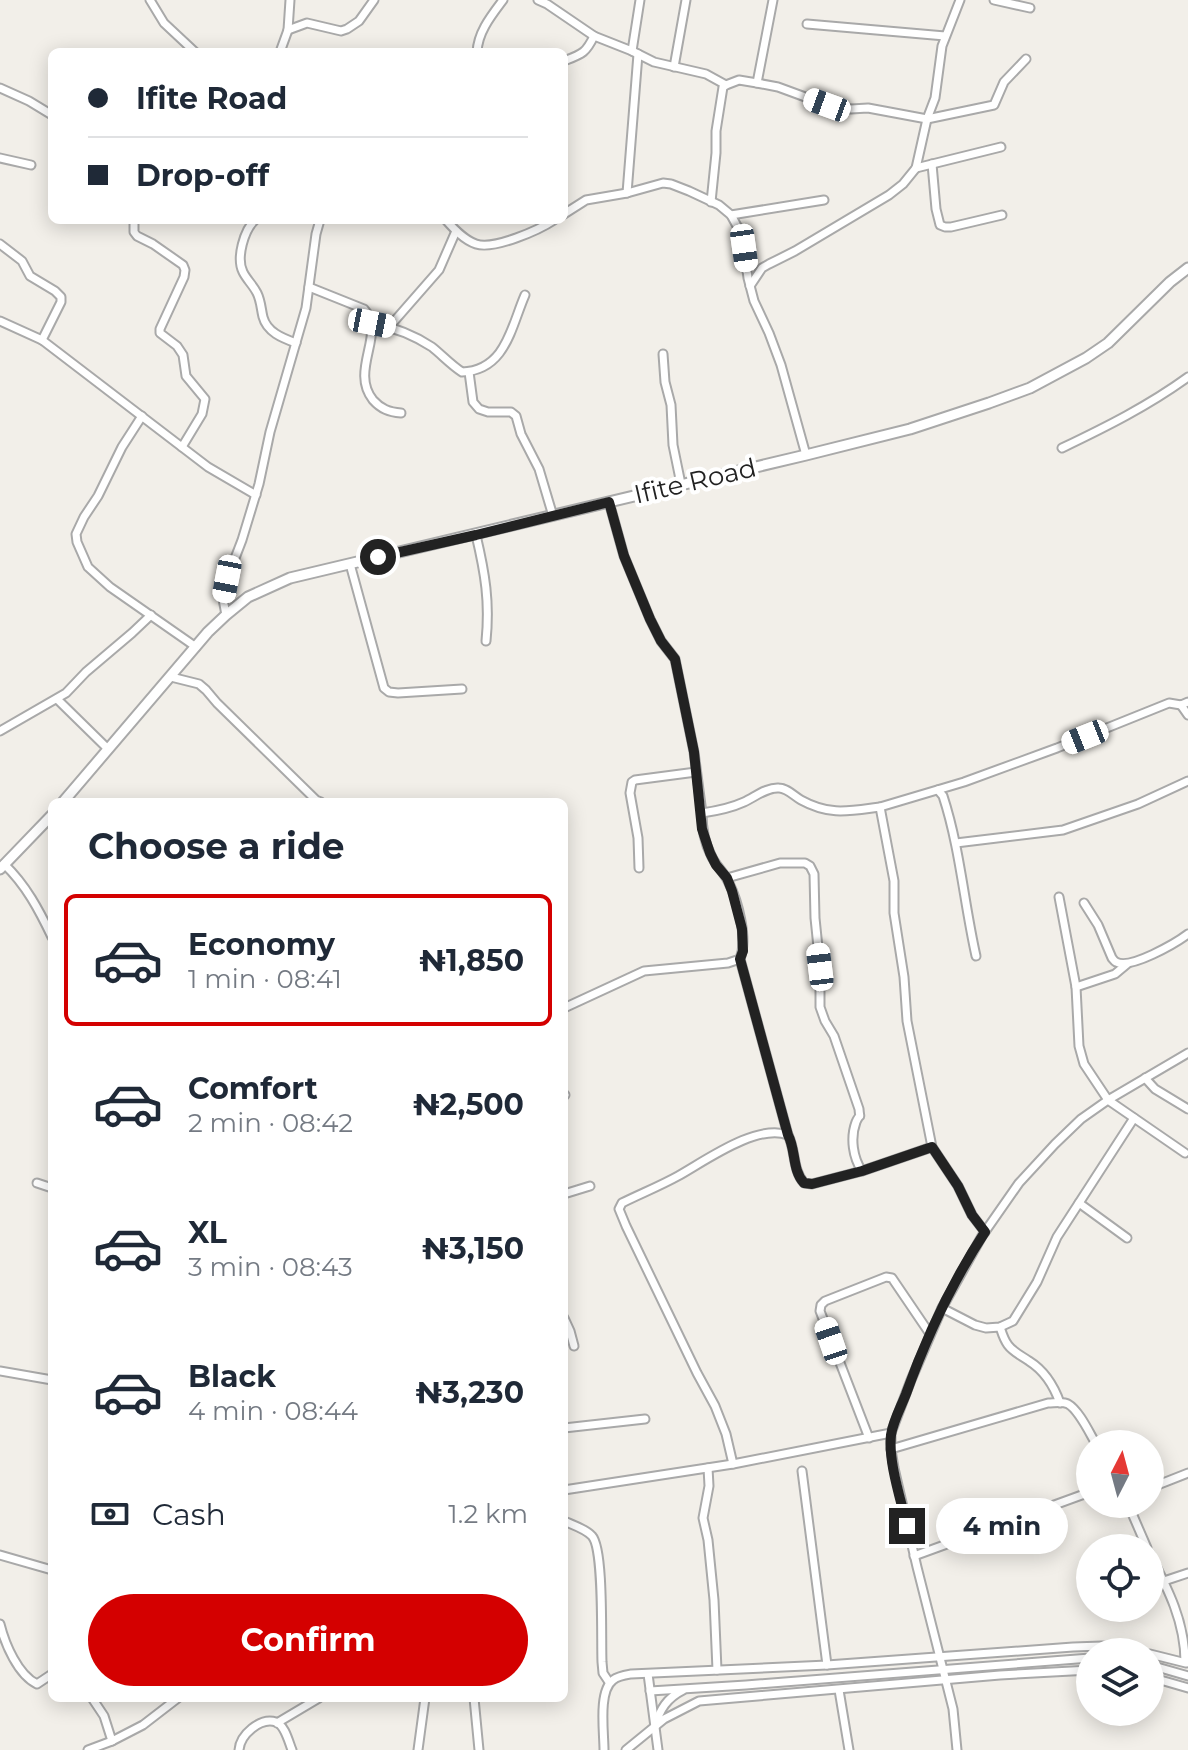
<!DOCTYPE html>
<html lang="en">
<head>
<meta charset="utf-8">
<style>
	:root { --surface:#fff; --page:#f6f6f7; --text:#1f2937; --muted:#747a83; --line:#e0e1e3; --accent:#d40000 }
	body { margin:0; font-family:Montserrat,sans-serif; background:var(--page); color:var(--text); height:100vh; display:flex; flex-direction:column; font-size:30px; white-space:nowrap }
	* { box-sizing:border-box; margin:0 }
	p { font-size:26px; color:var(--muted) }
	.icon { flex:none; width:44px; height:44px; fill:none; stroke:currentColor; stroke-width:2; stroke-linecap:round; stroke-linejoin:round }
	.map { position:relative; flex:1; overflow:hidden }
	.details { position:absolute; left:48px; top:798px; width:520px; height:904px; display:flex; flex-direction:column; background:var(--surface); border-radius:12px; box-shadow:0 4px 20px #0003 }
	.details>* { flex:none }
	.top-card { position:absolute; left:48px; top:48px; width:520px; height:176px; border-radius:12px; box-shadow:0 4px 20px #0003; display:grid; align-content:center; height:176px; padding:0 40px; background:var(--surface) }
	.needle { width:52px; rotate:6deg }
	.tools { position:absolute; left:1076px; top:1430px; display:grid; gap:16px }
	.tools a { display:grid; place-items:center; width:88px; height:88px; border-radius:50%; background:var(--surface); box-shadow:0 4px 20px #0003; font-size:40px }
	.end { position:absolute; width:36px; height:36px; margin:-18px; border:10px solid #222; background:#fff; box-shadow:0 0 0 4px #fff }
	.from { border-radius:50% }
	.bubble { position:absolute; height:56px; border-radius:28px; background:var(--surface); box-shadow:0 4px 20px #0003; font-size:26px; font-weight:700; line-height:56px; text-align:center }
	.car { position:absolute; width:24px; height:48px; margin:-24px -12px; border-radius:10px; box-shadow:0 0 6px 2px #0007; background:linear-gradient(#fff 24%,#345 0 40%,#fff 0 76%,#345 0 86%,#fff 0) }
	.top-card b { display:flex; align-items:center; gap:28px; height:76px; font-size:30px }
	.top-card b+b { border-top:2px solid var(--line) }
	.top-card i { width:20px; height:20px; background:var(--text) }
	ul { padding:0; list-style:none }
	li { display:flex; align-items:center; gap:24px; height:132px; margin:0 16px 12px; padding:0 24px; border:4px solid transparent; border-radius:12px }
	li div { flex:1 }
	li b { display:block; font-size:30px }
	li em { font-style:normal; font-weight:700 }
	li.on { border-color:var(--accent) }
	li>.icon { width:72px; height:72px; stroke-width:1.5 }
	h2 { padding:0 40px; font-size:36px; line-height:96px }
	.pay { display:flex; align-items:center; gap:20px; height:88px; padding:0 40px; font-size:30px }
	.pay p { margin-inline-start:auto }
	.action { display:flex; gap:16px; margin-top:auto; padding:16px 40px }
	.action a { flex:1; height:92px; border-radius:48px; background:var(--accent); color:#fff; font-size:32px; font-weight:700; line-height:92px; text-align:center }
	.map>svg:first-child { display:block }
</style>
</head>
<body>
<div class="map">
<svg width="1188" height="1750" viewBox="0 0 1188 1750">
	<rect width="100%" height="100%" fill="#f2efe9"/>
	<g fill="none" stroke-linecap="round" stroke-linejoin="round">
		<g stroke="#a9a9a9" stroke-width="11">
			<g id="minor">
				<path d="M 150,0 L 164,23 L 195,52"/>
				<path d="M 538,0 L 547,4 L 594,36 L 632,51 L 654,62 L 706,74 L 726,85 L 739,80 L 757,83 L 778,87 L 827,105 L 851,109 L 868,108 L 927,119 L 994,105 L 1004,82 L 1026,59"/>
				<path d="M 994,0 L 1030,8"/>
				<path d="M 807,24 L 945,36"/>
				<path d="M 288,30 L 307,23 L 341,31 L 347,29 L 359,21 L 374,0"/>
				<path d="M 632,51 L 640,0"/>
				<path d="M 280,52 L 288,30 L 290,0"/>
				<path d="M 477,52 C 478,32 491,16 503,0"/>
				<path d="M 564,61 C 582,54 586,53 594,36"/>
				<path d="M 674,67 L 686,0"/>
				<path d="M 757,83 L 773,0"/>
				<path d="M 0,88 L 29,101 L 52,115"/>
				<path d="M 0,158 L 31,165"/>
				<path d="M 932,164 L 936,209 L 940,225 L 945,227 L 951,227 L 1002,215"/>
				<path d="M 916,168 L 1001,147"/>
				<path d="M 627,193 L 638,54"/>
				<path d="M 711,202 L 716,153 L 716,131 L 723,87 L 726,85"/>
				<path d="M 564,214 L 586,200 L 627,193 L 663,183 L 671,184 L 689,191 L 719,205 L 731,215 L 737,226 L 744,248 L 748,278 L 754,301 L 769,333 L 781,365 L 806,455"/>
				<path d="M 731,215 L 824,200"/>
				<path d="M 134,220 L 134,232 L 137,236 L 153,244 L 183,265 L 185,270 L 184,277 L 160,329 L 160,333 L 177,346 L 183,355 L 186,376 L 205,399 L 202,414 L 182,447"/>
				<path d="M 255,220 C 244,230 236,258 243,272 C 247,280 253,285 257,293 C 261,301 261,309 263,317 C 267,332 282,338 296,343"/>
				<path d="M 446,220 C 454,229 464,240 476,244 C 494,250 539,230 554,220"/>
				<path d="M 0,244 L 22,261 L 30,276 L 55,291 L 61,297 L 61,302 L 42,340"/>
				<path d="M 750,286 L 762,268 L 769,264 L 795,251 L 889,195 L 903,184 L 916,168 L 927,119 L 935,98 L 942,46 L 960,0"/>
				<path d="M 309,287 L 364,309 C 387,333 349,370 373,400 C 381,409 389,412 401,413"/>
				<path d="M 0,321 L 42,340 L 208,467 L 256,495"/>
				<path d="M 372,323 C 392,327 414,335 432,347 C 442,355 451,365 462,372 C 506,370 511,327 525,295"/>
				<path d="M 390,326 L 439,270 L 456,231"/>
				<path d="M 663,354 L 665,382 L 671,405 L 673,445 L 681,484"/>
				<path d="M 469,372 L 473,402 L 479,409 L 488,412 L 511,412 L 516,416 L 521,434 L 539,469 L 553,516"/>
				<path d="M 142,416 L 122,447 L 98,496 L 84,517 L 76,534 L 77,542 L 88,567 L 110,587 L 196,647"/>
				<path d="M 1062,448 C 1106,427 1148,406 1188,377"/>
				<path d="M 609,502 L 624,556 L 650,619 L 661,641 L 675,659 L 694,752 L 702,813 C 716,811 731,808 744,802 C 755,797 767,787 779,788 C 787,788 794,796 801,800 C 830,816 849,811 880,807"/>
				<path d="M 476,535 C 485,573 490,602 486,641"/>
				<path d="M 350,564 L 384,688 L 389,692 L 398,693 L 462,689"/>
				<path d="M 226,615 L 223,599 L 227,579 L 242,540 L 259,484 L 270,432 L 306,308 L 316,234 L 320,220"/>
				<path d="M 171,677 L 199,684 L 206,690 L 217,703 L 316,800 L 321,802"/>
				<path d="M 57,699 L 108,749"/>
				<path d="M 1181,705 L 1188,715"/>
				<path d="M 0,731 L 66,693 L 86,672 L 132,633 L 151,615"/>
				<path d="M 938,790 L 943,796 C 960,848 964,903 976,956"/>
				<path d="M 956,843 L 1063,830 L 1138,804 L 1188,781"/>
				<path d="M 4,864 C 26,885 39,910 52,937"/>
				<path d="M 639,868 L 638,838 L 630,793 L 632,782 L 635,780 L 696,772"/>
				<path d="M 727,878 L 780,863 L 805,863 L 810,866 L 814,874 L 815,918 L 820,967 L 820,1007 L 825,1021 L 834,1036 L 859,1109 C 860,1122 861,1111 856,1122 C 850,1138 853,1158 862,1171"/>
				<path d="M 1059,897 L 1076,987 L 1079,1046 L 1084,1064 L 1108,1100 L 1185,1153"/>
				<path d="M 1084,903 L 1098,925 L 1112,958 C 1113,959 1114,961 1116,962 C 1130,970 1176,943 1188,934"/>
				<path d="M 740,959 L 788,1135"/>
				<path d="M 1076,987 L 1115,974 L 1127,964"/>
				<path d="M 564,1008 L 644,971 L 728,963 L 740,959 C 748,938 738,901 728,881 C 723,871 715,865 711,855 C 704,842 702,827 702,813"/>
				<path d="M 1145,1078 L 1155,1089 L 1188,1109"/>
				<path d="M 564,1094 L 565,1095"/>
				<path d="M 37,1183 L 52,1188"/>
				<path d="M 564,1194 L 590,1186"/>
				<path d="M 1079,1203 L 1127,1238"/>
				<path d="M 985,1232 L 972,1215 L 958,1186 L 932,1147 L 907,1021 L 904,977 L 894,913 L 894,881 L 880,807 L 964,782 L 1057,748 L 1169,703 L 1181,705 L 1188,702"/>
				<path d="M 942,1308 L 975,1325 L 986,1328 L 1000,1327 L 1013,1321 L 1037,1282 L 1057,1237 L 1134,1118"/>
				<path d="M 564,1318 L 570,1331 L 574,1346"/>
				<path d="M 1000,1327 C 1002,1333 1004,1340 1008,1345 C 1013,1352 1022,1356 1029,1361 C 1045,1371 1054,1386 1060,1403"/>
				<path d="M 0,1371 L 52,1380"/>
				<path d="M 564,1428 L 645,1419"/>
				<path d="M 869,1438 L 820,1311 L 821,1305 L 825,1301 L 886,1277 L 892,1278 L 930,1334"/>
				<path d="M 891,1449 L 1048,1403 C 1054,1403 1063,1401 1068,1404 C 1079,1410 1090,1434 1096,1444"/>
				<path d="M 733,1464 L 726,1434 L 715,1406 L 697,1373 L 626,1226 L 619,1209 L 622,1203 C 640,1194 660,1186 678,1176 C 705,1161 757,1123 788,1135 C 796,1150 792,1169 804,1183 L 812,1184 L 862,1171 L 932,1147"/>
				<path d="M 708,1468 L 709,1486 L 703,1518 L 708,1540 L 714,1600 L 717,1670"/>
				<path d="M 802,1471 L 827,1665"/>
				<path d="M 1150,1488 L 1188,1473"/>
				<path d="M 564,1490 L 733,1464 L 891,1433"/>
				<path d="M 1128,1504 L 1147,1548"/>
				<path d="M 564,1521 C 573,1525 586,1529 592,1536 C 604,1549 601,1639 602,1662 L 603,1673 L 609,1682"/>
				<path d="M 1150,1554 C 1168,1589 1185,1622 1185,1662"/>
				<path d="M 0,1555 L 52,1570"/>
				<path d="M 914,1556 L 1090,1492"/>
				<path d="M 1164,1581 L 1188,1573"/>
				<path d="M 0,1624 C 5,1644 18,1675 37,1684 L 52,1674"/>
				<path d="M 1150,1654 L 1186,1663"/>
				<path d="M 1150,1665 L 1188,1676"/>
				<path d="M 648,1674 L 658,1750"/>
				<path d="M 1150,1677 L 1188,1688"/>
				<path d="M 839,1690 L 849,1750"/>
				<path d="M 650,1691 L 746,1685 L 1090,1658"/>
				<path d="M 92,1698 L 104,1716 L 112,1741"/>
				<path d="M 474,1698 L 479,1750"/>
				<path d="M 277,1723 L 319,1698"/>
				<path d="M 655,1726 C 660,1709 667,1698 683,1690"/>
				<path d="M 88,1750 L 112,1741 L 143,1725 L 178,1698"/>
				<path d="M 239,1750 C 240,1735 260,1717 276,1722 C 285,1725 289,1743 292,1750"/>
				<path d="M 418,1750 L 425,1698"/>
				<path d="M 604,1750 C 604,1732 598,1691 613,1680 C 618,1676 625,1675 631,1674 L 827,1665 L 1073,1647 L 1102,1646 L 1143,1652"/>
				<path d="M 626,1750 L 664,1719 L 699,1701 L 1000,1675 L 1090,1670"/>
				<path d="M 957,1750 L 953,1709 L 917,1567 L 894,1468 L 891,1449 L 891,1433 L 911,1380 L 942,1308 L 982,1236 L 1019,1183 L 1055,1144 L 1081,1119 L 1108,1100 L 1188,1053"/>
			</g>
		</g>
		<g stroke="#a9a9a9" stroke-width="13">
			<g id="tertiary">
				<path d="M 63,802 L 208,632 L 226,615 L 248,597 L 290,578 L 806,455 L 910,429 L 989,403 L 1030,388 L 1086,358 L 1108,343 L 1170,282 L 1188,268"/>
				<path d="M 0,869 L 52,815"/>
			</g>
		</g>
		<use href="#minor" stroke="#fff" stroke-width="7"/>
		<use href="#tertiary" stroke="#fff" stroke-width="9"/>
	</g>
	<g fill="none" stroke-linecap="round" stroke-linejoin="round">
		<path stroke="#222" stroke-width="10" d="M 378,557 L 476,535 L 609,502 L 624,556 L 650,619 L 661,641 L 675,659 L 694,752 L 702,829 L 710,853 L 716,865 L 727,878 L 732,891 L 742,929 L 743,951 L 740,959 L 788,1135 C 796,1150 792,1170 804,1183 L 812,1184 L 862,1171 L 932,1147 L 958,1186 L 972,1215 L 985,1232 C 952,1282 926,1338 906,1394 C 901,1407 893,1421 891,1435 C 888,1462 901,1500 907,1526"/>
	</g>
	<g text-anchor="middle" stroke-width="8" stroke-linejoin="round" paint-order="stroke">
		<g font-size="26" fill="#222" stroke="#fff">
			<text transform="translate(695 481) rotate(-13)" y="9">Ifite Road</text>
		</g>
	</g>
</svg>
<div class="tools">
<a><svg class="needle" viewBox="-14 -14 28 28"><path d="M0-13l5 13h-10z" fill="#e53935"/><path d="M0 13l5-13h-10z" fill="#747a83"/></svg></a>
<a><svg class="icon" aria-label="locate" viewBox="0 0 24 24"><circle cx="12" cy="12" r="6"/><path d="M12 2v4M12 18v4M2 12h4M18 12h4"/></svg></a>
<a><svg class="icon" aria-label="layers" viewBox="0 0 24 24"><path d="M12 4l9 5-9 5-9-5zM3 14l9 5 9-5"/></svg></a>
</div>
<i class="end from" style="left:378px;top:557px"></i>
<i class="end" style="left:907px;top:1526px"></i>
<div class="bubble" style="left:936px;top:1498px;width:132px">4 min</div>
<i class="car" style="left:827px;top:105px;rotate:290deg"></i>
<i class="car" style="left:744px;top:248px;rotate:172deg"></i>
<i class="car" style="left:372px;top:323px;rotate:101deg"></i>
<i class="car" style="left:227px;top:579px;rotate:191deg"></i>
<i class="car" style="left:1085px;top:737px;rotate:248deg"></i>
<i class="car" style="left:820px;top:967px;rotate:353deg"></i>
<i class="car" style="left:831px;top:1341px;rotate:341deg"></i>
<div class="top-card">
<b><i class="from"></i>Ifite Road</b>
<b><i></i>Drop-off</b>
</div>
<section class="details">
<h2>Choose a ride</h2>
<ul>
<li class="on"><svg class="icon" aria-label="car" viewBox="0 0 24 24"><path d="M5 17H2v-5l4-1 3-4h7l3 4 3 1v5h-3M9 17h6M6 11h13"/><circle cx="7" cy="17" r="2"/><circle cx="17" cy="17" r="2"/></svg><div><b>Economy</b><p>1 min · 08:41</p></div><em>₦1,850</em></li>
<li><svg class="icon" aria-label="car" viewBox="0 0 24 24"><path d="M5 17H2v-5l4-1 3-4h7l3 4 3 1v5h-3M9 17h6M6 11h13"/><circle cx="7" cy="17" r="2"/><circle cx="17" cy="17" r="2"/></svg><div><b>Comfort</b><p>2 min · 08:42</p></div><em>₦2,500</em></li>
<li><svg class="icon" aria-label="car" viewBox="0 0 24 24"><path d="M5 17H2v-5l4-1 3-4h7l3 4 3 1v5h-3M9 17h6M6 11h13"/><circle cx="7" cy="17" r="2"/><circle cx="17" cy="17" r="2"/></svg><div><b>XL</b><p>3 min · 08:43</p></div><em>₦3,150</em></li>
<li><svg class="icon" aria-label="car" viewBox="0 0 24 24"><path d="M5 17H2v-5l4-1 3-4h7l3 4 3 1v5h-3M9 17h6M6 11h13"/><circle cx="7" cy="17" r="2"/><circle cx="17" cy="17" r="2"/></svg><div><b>Black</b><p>4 min · 08:44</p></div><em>₦3,230</em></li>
</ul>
<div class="pay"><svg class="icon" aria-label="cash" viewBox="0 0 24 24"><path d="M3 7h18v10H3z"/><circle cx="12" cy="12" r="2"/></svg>Cash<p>1.2 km</p></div>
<div class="action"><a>Confirm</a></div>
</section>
</div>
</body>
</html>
